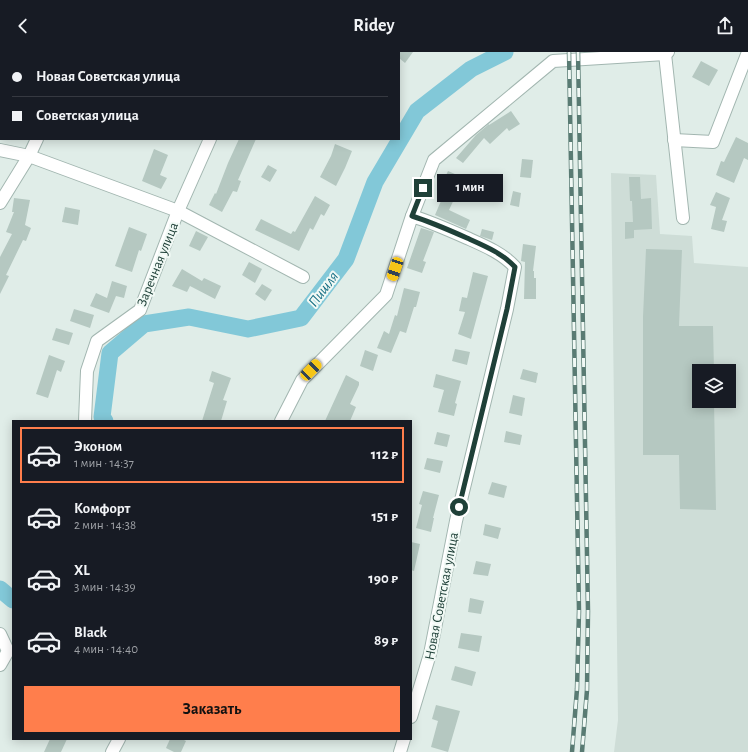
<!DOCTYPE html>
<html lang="ru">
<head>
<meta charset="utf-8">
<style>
	:root { --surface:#171b24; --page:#20242c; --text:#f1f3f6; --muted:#9ea1a6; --line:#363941; --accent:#ff7e4c }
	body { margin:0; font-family:"Alegreya Sans",sans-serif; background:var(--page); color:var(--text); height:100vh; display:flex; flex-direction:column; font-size:15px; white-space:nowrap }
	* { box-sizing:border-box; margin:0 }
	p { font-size:13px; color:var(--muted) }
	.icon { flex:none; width:22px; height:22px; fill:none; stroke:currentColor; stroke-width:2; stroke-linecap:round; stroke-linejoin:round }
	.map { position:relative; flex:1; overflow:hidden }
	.details { position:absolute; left:12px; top:368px; width:400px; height:320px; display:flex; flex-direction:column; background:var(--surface); border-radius:0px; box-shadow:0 2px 10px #0003 }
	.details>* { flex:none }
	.hud { position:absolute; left:0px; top:0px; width:400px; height:88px; box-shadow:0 2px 10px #0003; display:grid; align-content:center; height:88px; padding:0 12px; background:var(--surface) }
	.fabs { position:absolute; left:692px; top:312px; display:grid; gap:8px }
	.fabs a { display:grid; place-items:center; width:44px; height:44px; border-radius:0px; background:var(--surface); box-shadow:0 2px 10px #0003; font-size:20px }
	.end { position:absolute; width:18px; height:18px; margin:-9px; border:5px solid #1f4038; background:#fff; box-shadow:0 0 0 2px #fff }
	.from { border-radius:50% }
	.bubble { position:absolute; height:28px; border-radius:0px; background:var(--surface); box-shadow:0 2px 10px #0003; font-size:13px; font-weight:700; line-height:28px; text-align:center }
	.car { position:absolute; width:12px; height:24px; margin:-12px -6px; border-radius:5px; box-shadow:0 0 3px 1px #0007; background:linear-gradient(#f5c518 24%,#345 0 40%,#f5c518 0 76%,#345 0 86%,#f5c518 0) }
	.hud b { display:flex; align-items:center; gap:14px; height:38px; font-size:15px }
	.hud b+b { border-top:1px solid var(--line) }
	.hud i { width:10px; height:10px; background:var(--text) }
	ul { padding:7px 0 0; list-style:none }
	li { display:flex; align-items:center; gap:12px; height:56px; margin:0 8px 6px; padding:0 4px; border:2px solid transparent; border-radius:0px }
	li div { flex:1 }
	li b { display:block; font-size:15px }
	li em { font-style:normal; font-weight:700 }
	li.current { border-color:var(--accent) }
	li>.icon { width:36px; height:36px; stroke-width:1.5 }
	.button { display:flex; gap:8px; margin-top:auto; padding:8px 12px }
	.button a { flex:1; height:46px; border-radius:0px; background:var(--accent); color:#111; font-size:16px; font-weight:700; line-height:46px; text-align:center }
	header { display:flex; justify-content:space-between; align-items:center; height:52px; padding:0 12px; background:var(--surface); font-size:18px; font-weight:700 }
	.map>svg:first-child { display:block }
</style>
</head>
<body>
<header><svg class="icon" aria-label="back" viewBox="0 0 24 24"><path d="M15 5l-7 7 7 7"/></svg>Ridey<svg class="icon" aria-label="share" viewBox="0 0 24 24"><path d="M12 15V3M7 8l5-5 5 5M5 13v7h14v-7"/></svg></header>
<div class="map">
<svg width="748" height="700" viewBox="0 0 748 700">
	<rect width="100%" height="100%" fill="#e0ede8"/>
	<path fill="#ceddd7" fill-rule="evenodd" d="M 611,121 L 656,123 L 660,182 L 692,184 L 694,211 L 748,215 L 748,700 L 614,700 L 618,668 ZM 699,319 L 729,319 L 729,349 L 699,349 Z"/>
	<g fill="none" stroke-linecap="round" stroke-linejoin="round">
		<g stroke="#82c8d8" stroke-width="17">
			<path d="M 105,369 L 102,365 L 110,301 L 144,272 L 189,265 L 248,277 L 301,266 L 346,207 L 375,130 L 417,59 L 471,17 L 505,0"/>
			<path d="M 0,537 L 13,548"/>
		</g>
	</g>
	<g fill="#b5c8c1">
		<path d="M 399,0 L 413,0 L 405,11 L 399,6 Z"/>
		<path d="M 701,9 L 718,18 L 709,34 L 692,25 Z"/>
		<path d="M 511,59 L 520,72 L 509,79 L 507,76 L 490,92 L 484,86 L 463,111 L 456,106 L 476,83 L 489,72 L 489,73 Z"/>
		<path d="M 736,85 L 748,91 L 748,108 L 744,106 L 734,131 L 716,123 L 721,109 L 724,110 Z"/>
		<path d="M 239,87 L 256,87 L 238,128 L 241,129 L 237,140 L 233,139 L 222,160 L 209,153 L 215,141 L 216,142 L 228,111 Z"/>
		<path d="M 335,92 L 352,99 L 345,116 L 336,134 L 320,125 L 331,104 Z"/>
		<path d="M 154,97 L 168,103 L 160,123 L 167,126 L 161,137 L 142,129 Z"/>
		<path d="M 522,107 L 533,108 L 531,126 L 520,125 Z"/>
		<path d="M 268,113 L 277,118 L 270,130 L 261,125 Z"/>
		<path d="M 448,119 L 464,126 L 449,158 L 470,168 L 466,177 L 435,163 L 446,137 L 441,134 Z"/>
		<path d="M 629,125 L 640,125 L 641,147 L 651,146 L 652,177 L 634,178 L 634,186 L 625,187 L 625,170 L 633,170 L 632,149 L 630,149 Z"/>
		<path d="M 513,139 L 521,141 L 519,155 L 510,153 Z"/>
		<path d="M 716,140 L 730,146 L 722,168 L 727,169 L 724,180 L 711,177 L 716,155 L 710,153 Z"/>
		<path d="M 315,144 L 330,153 L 324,164 L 321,162 L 313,178 L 310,176 L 299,199 L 255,178 L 261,167 L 291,182 L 293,179 L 295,180 Z"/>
		<path d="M 14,146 L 30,148 L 25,173 L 31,176 L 26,189 L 23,188 L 6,223 L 9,224 L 0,242 L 0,205 L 12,182 L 6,180 L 14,160 L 12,160 Z"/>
		<path d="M 65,155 L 80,158 L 78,173 L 62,170 Z"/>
		<path d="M 129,175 L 147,182 L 141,199 L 139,198 L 132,220 L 115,214 Z"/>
		<path d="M 421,176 L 434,180 L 423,209 L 426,210 L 422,221 L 407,216 Z"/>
		<path d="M 482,177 L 494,180 L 492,188 L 480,184 Z"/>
		<path d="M 196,179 L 208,185 L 200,199 L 189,194 Z"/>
		<path d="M 523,192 L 536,194 L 533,219 L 534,219 L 534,226 L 536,226 L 536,247 L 524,247 L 525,210 L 521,209 Z"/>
		<path d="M 646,197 L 682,198 L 679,274 L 713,274 L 714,319 L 699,319 L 699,349 L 714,349 L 716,458 L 680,457 L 679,403 L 643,403 L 643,265 Z"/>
		<path d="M 249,210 L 262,217 L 255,231 L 242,223 Z"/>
		<path d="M 182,217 L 202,229 L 204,226 L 221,234 L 215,247 L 190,234 L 187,240 L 172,234 Z"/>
		<path d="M 473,220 L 488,224 L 471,287 L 458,282 L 465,260 L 459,259 L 462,245 L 467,246 Z"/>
		<path d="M 112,229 L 127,234 L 124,246 L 116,244 L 109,261 L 90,254 L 96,241 L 107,246 Z"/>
		<path d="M 262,232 L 272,238 L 265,249 L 255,242 Z"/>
		<path d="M 404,236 L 420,240 L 416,255 L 414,255 L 406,281 L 400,279 L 391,301 L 377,296 L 384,279 L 389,282 L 395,263 L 397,264 Z"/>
		<path d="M 74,257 L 94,263 L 90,276 L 70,269 Z"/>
		<path d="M 56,276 L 73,281 L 69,293 L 52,288 Z"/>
		<path d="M 455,297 L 470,300 L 467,313 L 452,309 Z"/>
		<path d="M 365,298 L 378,303 L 373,319 L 360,314 Z"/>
		<path d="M 49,303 L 65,309 L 61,320 L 57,318 L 48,346 L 36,342 Z"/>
		<path d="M 523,317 L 538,321 L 536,331 L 520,327 Z"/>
		<path d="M 212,319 L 231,326 L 223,348 L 227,349 L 221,369 L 202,369 L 214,331 L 209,329 Z"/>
		<path d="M 436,322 L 461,329 L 455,351 L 457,352 L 454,364 L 438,360 L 444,338 L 433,335 Z"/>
		<path d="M 346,323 L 359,330 L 359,333 L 350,352 L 356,355 L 350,369 L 325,369 Z"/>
		<path d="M 513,343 L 525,346 L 522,364 L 509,361 Z"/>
		<path d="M 506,379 L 522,383 L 520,393 L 504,390 Z"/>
		<path d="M 437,380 L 450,383 L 447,395 L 434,392 Z"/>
		<path d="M 427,406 L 443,409 L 440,421 L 424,417 Z"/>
		<path d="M 492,430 L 507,434 L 504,446 L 488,442 Z"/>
		<path d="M 423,439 L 439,443 L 433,466 L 434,466 L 431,480 L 416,476 L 422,453 L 419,452 Z"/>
		<path d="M 485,472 L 501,476 L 498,487 L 483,483 Z"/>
		<path d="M 411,490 L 420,492 L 414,519 L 411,518 Z"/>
		<path d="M 476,509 L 491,512 L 488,524 L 473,522 Z"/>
		<path d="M 470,546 L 484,549 L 481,562 L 468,560 Z"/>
		<path d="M 461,581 L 482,584 L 479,600 L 458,596 Z"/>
		<path d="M 455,614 L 476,620 L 472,634 L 451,628 Z"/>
		<path d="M 436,653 L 460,659 L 448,700 L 431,695 L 438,669 L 432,667 Z"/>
		<path d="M 50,687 L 67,687 L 61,700 L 44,700 Z"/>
		<path d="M 170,687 L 182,687 L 186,689 L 181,700 L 174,700 L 166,696 Z"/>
	</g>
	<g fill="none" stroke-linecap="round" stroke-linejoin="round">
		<g stroke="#a2b6b0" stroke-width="14">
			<g id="minor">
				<path d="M 56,0 L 56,1"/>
				<path d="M 665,2 L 683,166"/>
				<path d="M 674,88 L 713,90 L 748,0"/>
				<path d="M 0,98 L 29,104 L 178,159 L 303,225"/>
				<path d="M 0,151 L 29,104 L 37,87"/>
				<path d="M 85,369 L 87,319 L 97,289 L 140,258 L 178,159 L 210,87"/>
				<path d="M 281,369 L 302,328 L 386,243 L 412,164 L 434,108 L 553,9 L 665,2 L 668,0"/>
				<path d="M 0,582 L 8,599 L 0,613"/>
				<path d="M 411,665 L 430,602 L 456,469 L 507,257 L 515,215 C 502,201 485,194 467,186 C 449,178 431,170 412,164"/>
				<path d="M 112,700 L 119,687"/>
				<path d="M 400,700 L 404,687"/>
			</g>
		</g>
		<use href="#minor" stroke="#fff" stroke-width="12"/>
		<g stroke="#597b73" stroke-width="4.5">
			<g id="rail">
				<path d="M 569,0 L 579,559 L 577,637 L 572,700"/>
				<path d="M 578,0 L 588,559 L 587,638 L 582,700"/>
			</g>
		</g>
		<use href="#rail" stroke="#f1f9f5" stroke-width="3" stroke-dasharray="9" stroke-linecap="butt"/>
	</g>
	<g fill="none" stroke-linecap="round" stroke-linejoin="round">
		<path stroke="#1f4038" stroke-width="5" d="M 423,136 L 412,164 C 431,170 449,178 467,186 C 485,194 502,201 515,215 L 507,257 L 459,455"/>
	</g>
	<g text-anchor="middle" stroke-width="4" stroke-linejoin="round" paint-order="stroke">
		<g font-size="14" fill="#1f4038" stroke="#f1f9f5">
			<text transform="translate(157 212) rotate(-68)" y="5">Заречная улица</text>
			<text transform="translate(441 544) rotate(-79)" y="5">Новая Советская улица</text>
		</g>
		<g font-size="15" font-style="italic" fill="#126c82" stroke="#f1f9f5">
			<text transform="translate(323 237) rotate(-53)" y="5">Пишля</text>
		</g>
	</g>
</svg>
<div class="fabs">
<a><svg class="icon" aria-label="layers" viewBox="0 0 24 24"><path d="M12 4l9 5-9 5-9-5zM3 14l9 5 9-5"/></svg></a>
</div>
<i class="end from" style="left:459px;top:455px"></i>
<i class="end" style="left:423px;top:136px"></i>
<div class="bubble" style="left:437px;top:122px;width:66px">1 мин</div>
<i class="car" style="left:395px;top:217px;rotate:198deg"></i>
<i class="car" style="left:311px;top:318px;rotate:45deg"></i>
<div class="hud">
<b><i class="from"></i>Новая Советская улица</b>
<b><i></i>Советская улица</b>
</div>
<section class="details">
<ul>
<li class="current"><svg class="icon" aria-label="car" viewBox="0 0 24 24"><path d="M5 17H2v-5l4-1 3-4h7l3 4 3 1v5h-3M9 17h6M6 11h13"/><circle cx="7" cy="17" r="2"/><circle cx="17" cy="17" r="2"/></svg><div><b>Эконом</b><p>1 мин · 14:37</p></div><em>112 ₽</em></li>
<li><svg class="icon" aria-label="car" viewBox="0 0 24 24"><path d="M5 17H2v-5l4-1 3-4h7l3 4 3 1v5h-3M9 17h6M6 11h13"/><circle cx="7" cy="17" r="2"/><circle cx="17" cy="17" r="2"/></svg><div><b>Комфорт</b><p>2 мин · 14:38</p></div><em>151 ₽</em></li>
<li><svg class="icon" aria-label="car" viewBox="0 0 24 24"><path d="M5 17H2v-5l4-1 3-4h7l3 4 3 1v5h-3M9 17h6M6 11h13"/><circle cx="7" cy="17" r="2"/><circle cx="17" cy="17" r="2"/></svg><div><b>XL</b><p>3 мин · 14:39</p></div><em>190 ₽</em></li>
<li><svg class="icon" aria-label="car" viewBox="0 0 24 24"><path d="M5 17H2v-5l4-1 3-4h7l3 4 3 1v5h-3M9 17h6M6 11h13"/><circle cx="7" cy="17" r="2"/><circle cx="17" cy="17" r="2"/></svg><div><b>Black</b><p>4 мин · 14:40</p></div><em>89 ₽</em></li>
</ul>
<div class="button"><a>Заказать</a></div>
</section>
</div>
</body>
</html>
